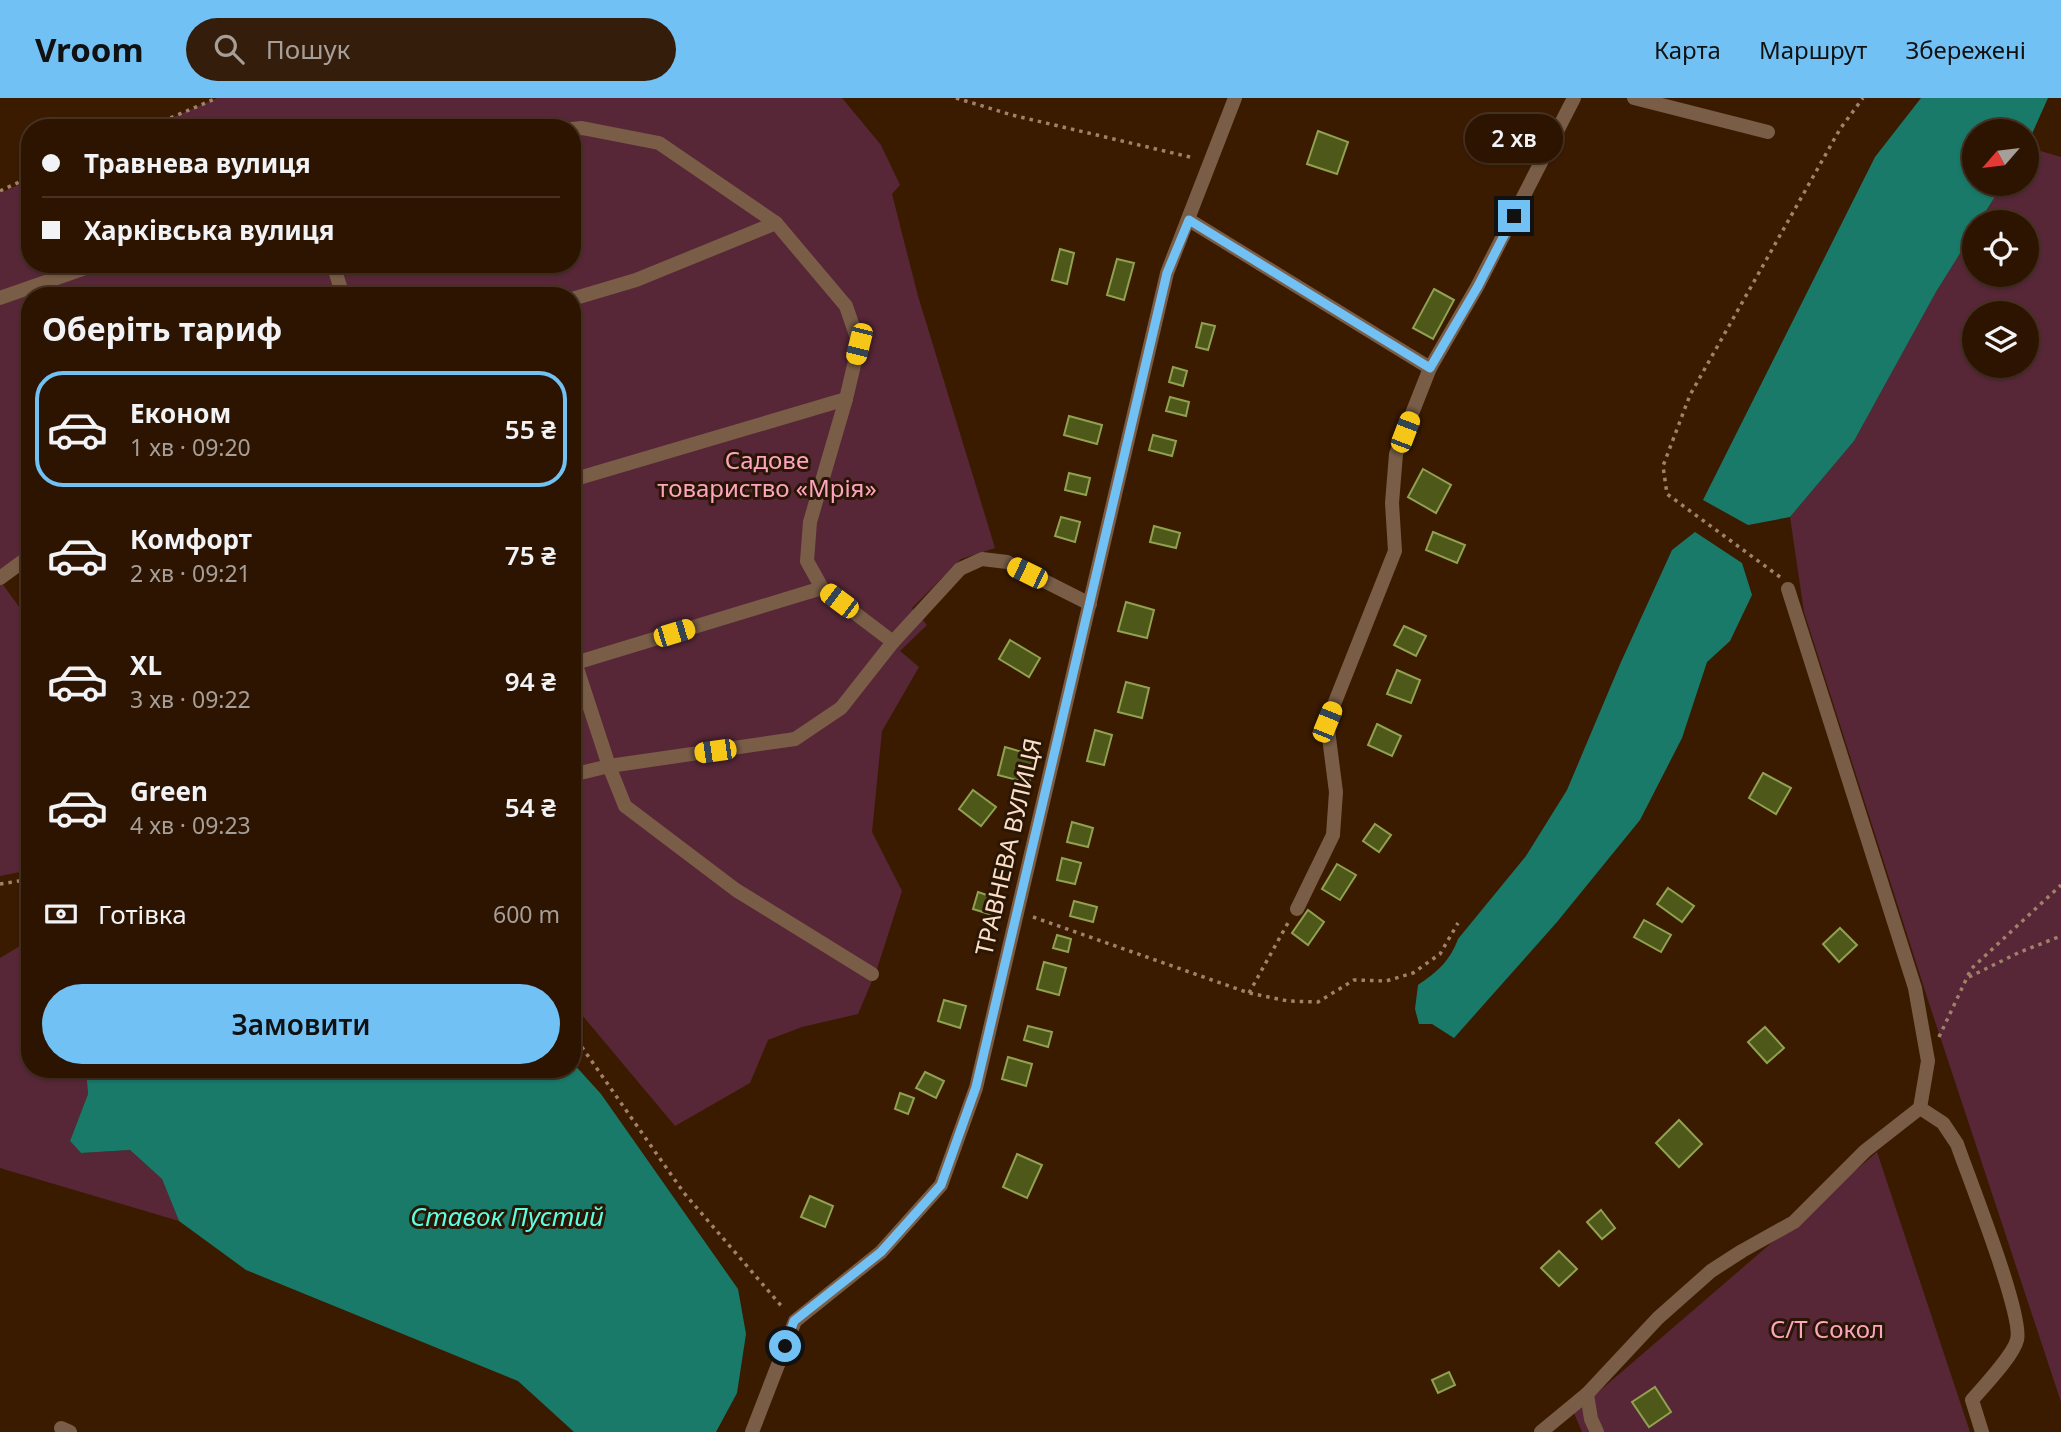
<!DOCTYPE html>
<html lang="uk">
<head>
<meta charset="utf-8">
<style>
	:root { --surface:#2c1400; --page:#341d0a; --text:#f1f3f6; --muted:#a69e99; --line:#483322; --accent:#72c1f5 }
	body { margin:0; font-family:"Noto Sans",sans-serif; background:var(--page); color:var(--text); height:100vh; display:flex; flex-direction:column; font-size:26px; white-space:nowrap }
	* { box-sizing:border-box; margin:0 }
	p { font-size:23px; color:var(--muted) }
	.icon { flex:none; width:38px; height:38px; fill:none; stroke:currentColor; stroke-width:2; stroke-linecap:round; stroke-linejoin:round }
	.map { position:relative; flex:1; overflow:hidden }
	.panel { position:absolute; left:21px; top:189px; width:560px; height:791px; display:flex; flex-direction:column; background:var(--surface); border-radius:28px; box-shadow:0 2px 5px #0004,0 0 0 2px var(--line) }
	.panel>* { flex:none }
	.guide { position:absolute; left:21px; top:21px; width:560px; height:154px; border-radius:28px; box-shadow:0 2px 5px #0004,0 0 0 2px var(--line); display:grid; align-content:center; height:154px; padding:0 21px; background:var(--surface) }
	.needle { width:46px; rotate:242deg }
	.tools { position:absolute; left:1962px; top:21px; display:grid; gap:14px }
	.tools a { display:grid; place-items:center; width:77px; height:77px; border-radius:50%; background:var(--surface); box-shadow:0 2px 5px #0004,0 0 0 2px var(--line); font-size:35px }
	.end { position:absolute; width:32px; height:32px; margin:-16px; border:9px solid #72c1f5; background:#111; box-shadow:0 0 0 4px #111 }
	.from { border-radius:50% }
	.bubble { position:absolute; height:49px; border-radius:24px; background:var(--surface); box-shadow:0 2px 5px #0004,0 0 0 2px var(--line); font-size:23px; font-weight:600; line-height:49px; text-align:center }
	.car { position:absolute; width:21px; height:42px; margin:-21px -10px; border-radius:9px; box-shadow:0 0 5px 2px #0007; background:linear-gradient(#f5c518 24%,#345 0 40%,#f5c518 0 76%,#345 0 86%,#f5c518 0) }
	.guide b { display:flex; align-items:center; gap:24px; height:66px; font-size:26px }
	.guide b+b { border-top:2px solid var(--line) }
	.guide i { width:18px; height:18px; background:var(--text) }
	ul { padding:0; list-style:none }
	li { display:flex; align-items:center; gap:21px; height:116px; margin:0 14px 10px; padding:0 7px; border:4px solid transparent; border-radius:28px }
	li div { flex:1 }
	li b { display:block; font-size:26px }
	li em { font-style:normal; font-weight:600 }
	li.active { border-color:var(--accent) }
	li>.icon { width:63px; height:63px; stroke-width:1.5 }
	h2 { padding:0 21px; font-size:32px; line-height:84px }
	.pay { display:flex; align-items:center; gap:18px; height:77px; padding:0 21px; font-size:26px }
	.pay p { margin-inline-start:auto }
	.primary-button { display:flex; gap:14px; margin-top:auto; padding:14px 21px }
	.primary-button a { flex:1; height:80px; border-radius:42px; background:var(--accent); color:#111; font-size:28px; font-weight:600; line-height:80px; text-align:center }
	header { display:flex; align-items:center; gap:42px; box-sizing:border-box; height:98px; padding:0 35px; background:var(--accent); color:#111 }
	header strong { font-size:33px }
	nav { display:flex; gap:38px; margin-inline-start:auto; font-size:24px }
	.search { width:490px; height:63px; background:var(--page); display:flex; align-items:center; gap:18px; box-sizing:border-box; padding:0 24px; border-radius:38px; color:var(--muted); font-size:26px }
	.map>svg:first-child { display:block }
</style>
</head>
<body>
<header>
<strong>Vroom</strong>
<div class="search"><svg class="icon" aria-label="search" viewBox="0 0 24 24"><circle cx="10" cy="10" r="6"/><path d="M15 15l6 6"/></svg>Пошук</div>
<nav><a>Карта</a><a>Маршрут</a><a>Збережені</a></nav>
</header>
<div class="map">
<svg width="2061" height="1334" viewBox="0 0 2061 1334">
	<rect width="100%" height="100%" fill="#3b1b00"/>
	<g fill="#572738" fill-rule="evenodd">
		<path d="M 217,0 L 842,0 L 881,47 L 900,87 L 892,96 L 918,198 L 995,450 L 961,461 L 912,510 L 927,527 L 900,553 L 919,569 L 882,633 L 872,734 L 902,793 L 877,871 L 858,916 L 802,929 L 768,942 L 750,985 L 675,1028 L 572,905 L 572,198 L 30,198 L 30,460 L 1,484 L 30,524 L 30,772 L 0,778 L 0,95 L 30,82 L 30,166 L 572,166 L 572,30 L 149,30 Z"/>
		<path d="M 2027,49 L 2061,59 L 2061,1304 L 1928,902 L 1804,514 L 1790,419 L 1854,343 L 1936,194 L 1974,133 L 1974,177 L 2026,177 L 2026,124 L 1979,124 L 2003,86 L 2026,86 ZM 1974,215 L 2026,215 L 2026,268 L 1974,268 Z"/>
		<path d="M 30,842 L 30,971 L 86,971 L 88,996 L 70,1043 L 81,1055 L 130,1052 L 162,1081 L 179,1123 L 0,1070 L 0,860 Z"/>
		<path d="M 1877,1054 L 1970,1334 L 1582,1334 L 1574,1315 Z"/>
	</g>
	<g fill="#197a6a">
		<path d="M 1921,0 L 2048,0 L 2027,47 L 2026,33 L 1974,33 L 1974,86 L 2003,86 L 1979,124 L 1974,124 L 1974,133 L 1936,194 L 1854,343 L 1790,419 L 1748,427 L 1703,402 L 1875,59 Z"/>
		<path d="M 1695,434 L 1742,465 L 1752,497 L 1730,543 L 1707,564 L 1682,640 L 1640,722 L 1557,824 L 1454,940 L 1432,926 L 1419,926 L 1415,911 L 1418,887 C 1437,874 1450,863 1458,841 L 1526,758 L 1567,692 L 1621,564 L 1672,452 Z"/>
		<path d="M 572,964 L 601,996 L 738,1191 L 746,1236 L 737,1295 L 716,1334 L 574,1334 L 518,1283 L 246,1172 L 179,1123 L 162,1081 L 130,1052 L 81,1055 L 70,1043 L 88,996 L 86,971 L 572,971 Z"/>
	</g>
	<g fill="#4d5819" stroke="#91a150" stroke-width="2">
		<path d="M 1318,33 L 1348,44 L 1337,76 L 1307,66 Z"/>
		<path d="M 1060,151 L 1074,155 L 1067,186 L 1052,182 Z"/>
		<path d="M 1117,161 L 1134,165 L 1124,202 L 1107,197 Z"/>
		<path d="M 1434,191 L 1454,202 L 1433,241 L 1413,230 Z"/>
		<path d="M 1202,225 L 1215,228 L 1208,252 L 1196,249 Z"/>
		<path d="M 1173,269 L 1187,273 L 1183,288 L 1169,284 Z"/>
		<path d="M 1170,299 L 1189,304 L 1186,318 L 1166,313 Z"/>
		<path d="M 1069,318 L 1102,327 L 1097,346 L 1064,337 Z"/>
		<path d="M 1153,337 L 1176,343 L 1172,358 L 1149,352 Z"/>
		<path d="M 1423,371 L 1451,387 L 1436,415 L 1408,399 Z"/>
		<path d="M 1069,375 L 1090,380 L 1086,397 L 1065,392 Z"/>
		<path d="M 1061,419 L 1080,424 L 1075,444 L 1055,438 Z"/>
		<path d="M 1154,428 L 1180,435 L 1176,450 L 1150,444 Z"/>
		<path d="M 1433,434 L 1465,447 L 1457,465 L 1426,452 Z"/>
		<path d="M 1126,504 L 1154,512 L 1147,540 L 1118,533 Z"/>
		<path d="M 1404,528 L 1426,538 L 1416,558 L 1394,547 Z"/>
		<path d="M 1010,542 L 1040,560 L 1029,579 L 999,561 Z"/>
		<path d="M 1397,572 L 1420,582 L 1411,605 L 1387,596 Z"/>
		<path d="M 1126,584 L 1149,590 L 1142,620 L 1118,614 Z"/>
		<path d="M 1377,626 L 1401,638 L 1392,658 L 1368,647 Z"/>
		<path d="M 1095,632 L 1112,637 L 1104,667 L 1087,663 Z"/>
		<path d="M 1005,649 L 1036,658 L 1029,685 L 998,677 Z"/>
		<path d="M 1763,675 L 1791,690 L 1776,716 L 1749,700 Z"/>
		<path d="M 973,692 L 996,709 L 981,728 L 959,711 Z"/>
		<path d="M 1072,724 L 1093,730 L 1088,749 L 1067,744 Z"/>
		<path d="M 1375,726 L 1391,737 L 1379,754 L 1363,743 Z"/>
		<path d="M 1062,760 L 1081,765 L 1075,786 L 1057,782 Z"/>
		<path d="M 1337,766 L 1356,777 L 1340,802 L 1322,791 Z"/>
		<path d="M 1668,790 L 1694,808 L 1682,824 L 1657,806 Z"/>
		<path d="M 978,794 L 1004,803 L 999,819 L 973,811 Z"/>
		<path d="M 1074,803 L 1097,809 L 1093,824 L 1070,818 Z"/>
		<path d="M 1308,812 L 1324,824 L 1308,847 L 1292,835 Z"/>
		<path d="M 1644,822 L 1671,837 L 1661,854 L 1634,839 Z"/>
		<path d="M 1840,830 L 1857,847 L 1839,864 L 1823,846 Z"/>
		<path d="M 1057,837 L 1071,841 L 1068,854 L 1053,850 Z"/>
		<path d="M 1044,864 L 1066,870 L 1059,897 L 1037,891 Z"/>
		<path d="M 944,902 L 966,908 L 960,930 L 938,923 Z"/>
		<path d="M 1028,928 L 1052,934 L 1048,949 L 1024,942 Z"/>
		<path d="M 1765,929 L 1784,950 L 1767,965 L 1748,944 Z"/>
		<path d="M 1008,959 L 1032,966 L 1026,988 L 1002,981 Z"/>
		<path d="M 925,974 L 944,983 L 936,1000 L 916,990 Z"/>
		<path d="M 900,995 L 914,1000 L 908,1016 L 895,1011 Z"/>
		<path d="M 1679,1022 L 1702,1046 L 1679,1069 L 1656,1045 Z"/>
		<path d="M 1017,1056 L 1042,1067 L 1027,1100 L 1003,1089 Z"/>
		<path d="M 810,1098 L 833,1108 L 825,1129 L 801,1119 Z"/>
		<path d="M 1601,1112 L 1615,1130 L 1602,1141 L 1587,1124 Z"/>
		<path d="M 1559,1153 L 1577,1171 L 1559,1188 L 1541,1170 Z"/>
		<path d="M 1449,1274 L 1455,1287 L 1438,1295 L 1432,1282 Z"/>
		<path d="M 1655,1289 L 1671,1314 L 1649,1329 L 1632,1304 Z"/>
	</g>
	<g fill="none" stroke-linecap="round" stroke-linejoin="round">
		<g stroke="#a0826a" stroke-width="3.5" stroke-dasharray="3.5 5" stroke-linecap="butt">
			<path d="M 956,0 L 1012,17 L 1194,60"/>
			<path d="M 147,30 L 217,0"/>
			<path d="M 0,93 L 30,79"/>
			<path d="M 1780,479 L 1667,396 L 1663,368 L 1690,297 L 1840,31 L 1863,0"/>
			<path d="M 0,786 L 19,783 L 30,777"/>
			<path d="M 1033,819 L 1249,895 L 1288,903 L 1318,904 L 1354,882 L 1386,883 L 1413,875 L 1440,856 L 1458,825"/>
			<path d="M 1969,879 L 2020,854 L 2061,838"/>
			<path d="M 1249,895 L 1289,823"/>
			<path d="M 572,935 L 684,1095 L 784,1211"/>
			<path d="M 1939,939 L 1971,871 L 2061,787"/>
		</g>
		<g stroke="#795d47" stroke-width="14">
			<path d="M 1634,0 L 1768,34"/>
			<path d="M 572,31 L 582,30 L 659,45 L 776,125 L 846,208 L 859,246 L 846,301 L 810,424 L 807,463 L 822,490 L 893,544"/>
			<path d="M 1189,122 L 1430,270"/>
			<path d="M 333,166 L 343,198"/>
			<path d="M 0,200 L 97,166"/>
			<path d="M 572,201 L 636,182 L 776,125"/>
			<path d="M 572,382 L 846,301"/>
			<path d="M 0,480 L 30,458"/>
			<path d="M 572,555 L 609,668 L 625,708 L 736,792 L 872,876"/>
			<path d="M 572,566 L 822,490"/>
			<path d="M 572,677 L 609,668 L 795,641 L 841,610 L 893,544 L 960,471 L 982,461 L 1007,464 L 1090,506"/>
			<path d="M 1297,811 L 1333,737 L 1336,694 L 1327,624 L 1395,453 L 1392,405 L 1396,356 L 1430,270 L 1477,189 L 1574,0"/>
			<path d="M 1920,1010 L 1943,1025 L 1957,1046 C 1968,1078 2024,1218 2017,1242 C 2013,1258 1984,1288 1972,1302 L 1982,1334"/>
			<path d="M 1587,1296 L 1591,1321 L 1597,1334"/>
			<path d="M 61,1330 L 70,1334"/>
			<path d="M 752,1334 L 795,1223 L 881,1154 L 941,1087 L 976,990 L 1167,175 L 1235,0"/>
			<path d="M 1541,1334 L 1587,1296 L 1658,1220 L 1711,1173 L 1742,1153 L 1794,1124 L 1865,1053 L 1920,1010 L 1928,963 L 1915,890 L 1788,491"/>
		</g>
	</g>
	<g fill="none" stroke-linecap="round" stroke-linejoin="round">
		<path stroke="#72c1f5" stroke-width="9" d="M 785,1248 L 794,1223 L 881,1154 L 941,1087 L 976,989 L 1167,175 L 1189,122 L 1430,270 L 1478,188 L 1514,118"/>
	</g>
	<g text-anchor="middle" stroke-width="6" stroke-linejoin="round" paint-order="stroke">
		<g font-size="24" fill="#fea4c1" stroke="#2a1605">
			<text x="767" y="371">Садове<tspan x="767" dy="28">товариство «Мрія»</tspan></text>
			<text x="1827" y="1240">С/Т Сокол</text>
		</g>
		<g font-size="24" fill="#fcdfc9" stroke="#2a1605">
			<text transform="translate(1009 749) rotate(-77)" y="8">ТРАВНЕВА ВУЛИЦЯ</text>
		</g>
		<g font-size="26" font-style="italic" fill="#5dffe2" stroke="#2a1605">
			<text x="507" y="1128">Ставок Пустий</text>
		</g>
	</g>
</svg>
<div class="tools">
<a><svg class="needle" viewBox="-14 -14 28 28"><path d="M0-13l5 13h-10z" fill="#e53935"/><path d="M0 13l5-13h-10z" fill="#a69e99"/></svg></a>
<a><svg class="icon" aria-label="locate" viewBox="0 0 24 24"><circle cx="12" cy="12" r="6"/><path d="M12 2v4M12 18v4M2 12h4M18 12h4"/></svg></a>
<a><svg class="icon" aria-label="layers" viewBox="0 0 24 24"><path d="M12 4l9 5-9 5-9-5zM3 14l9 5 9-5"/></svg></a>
</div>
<i class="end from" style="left:785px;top:1248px"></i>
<i class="end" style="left:1514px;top:118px"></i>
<div class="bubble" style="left:1465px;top:16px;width:98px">2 хв</div>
<i class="car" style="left:859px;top:246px;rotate:194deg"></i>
<i class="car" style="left:1405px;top:334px;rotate:21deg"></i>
<i class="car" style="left:1027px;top:475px;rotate:296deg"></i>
<i class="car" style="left:839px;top:503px;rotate:307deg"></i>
<i class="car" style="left:674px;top:535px;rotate:73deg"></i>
<i class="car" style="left:1327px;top:624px;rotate:22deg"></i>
<i class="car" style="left:715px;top:653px;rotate:262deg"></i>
<div class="guide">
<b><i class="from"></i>Травнева вулиця</b>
<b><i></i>Харківська вулиця</b>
</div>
<section class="panel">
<h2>Оберіть тариф</h2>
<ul>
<li class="active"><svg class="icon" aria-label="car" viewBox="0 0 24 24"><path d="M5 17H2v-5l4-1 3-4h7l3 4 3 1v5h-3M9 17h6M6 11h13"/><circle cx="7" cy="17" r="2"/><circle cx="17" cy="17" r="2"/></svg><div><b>Економ</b><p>1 хв · 09:20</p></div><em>55 ₴</em></li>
<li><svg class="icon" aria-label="car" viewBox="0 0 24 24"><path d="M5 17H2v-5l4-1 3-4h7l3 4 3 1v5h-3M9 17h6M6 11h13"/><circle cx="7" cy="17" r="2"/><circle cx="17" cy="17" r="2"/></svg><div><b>Комфорт</b><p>2 хв · 09:21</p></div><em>75 ₴</em></li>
<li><svg class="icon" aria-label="car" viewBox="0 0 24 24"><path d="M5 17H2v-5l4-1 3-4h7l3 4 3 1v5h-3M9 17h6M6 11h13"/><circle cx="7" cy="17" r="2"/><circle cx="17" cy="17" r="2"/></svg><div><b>XL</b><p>3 хв · 09:22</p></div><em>94 ₴</em></li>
<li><svg class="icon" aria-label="car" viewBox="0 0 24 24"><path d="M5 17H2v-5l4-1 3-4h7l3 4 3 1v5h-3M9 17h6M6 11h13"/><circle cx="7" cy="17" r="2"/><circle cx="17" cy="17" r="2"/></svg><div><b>Green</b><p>4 хв · 09:23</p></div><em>54 ₴</em></li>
</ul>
<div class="pay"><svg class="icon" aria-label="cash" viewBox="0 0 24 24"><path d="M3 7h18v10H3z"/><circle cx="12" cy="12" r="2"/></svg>Готівка<p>600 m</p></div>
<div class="primary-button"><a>Замовити</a></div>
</section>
</div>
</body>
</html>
